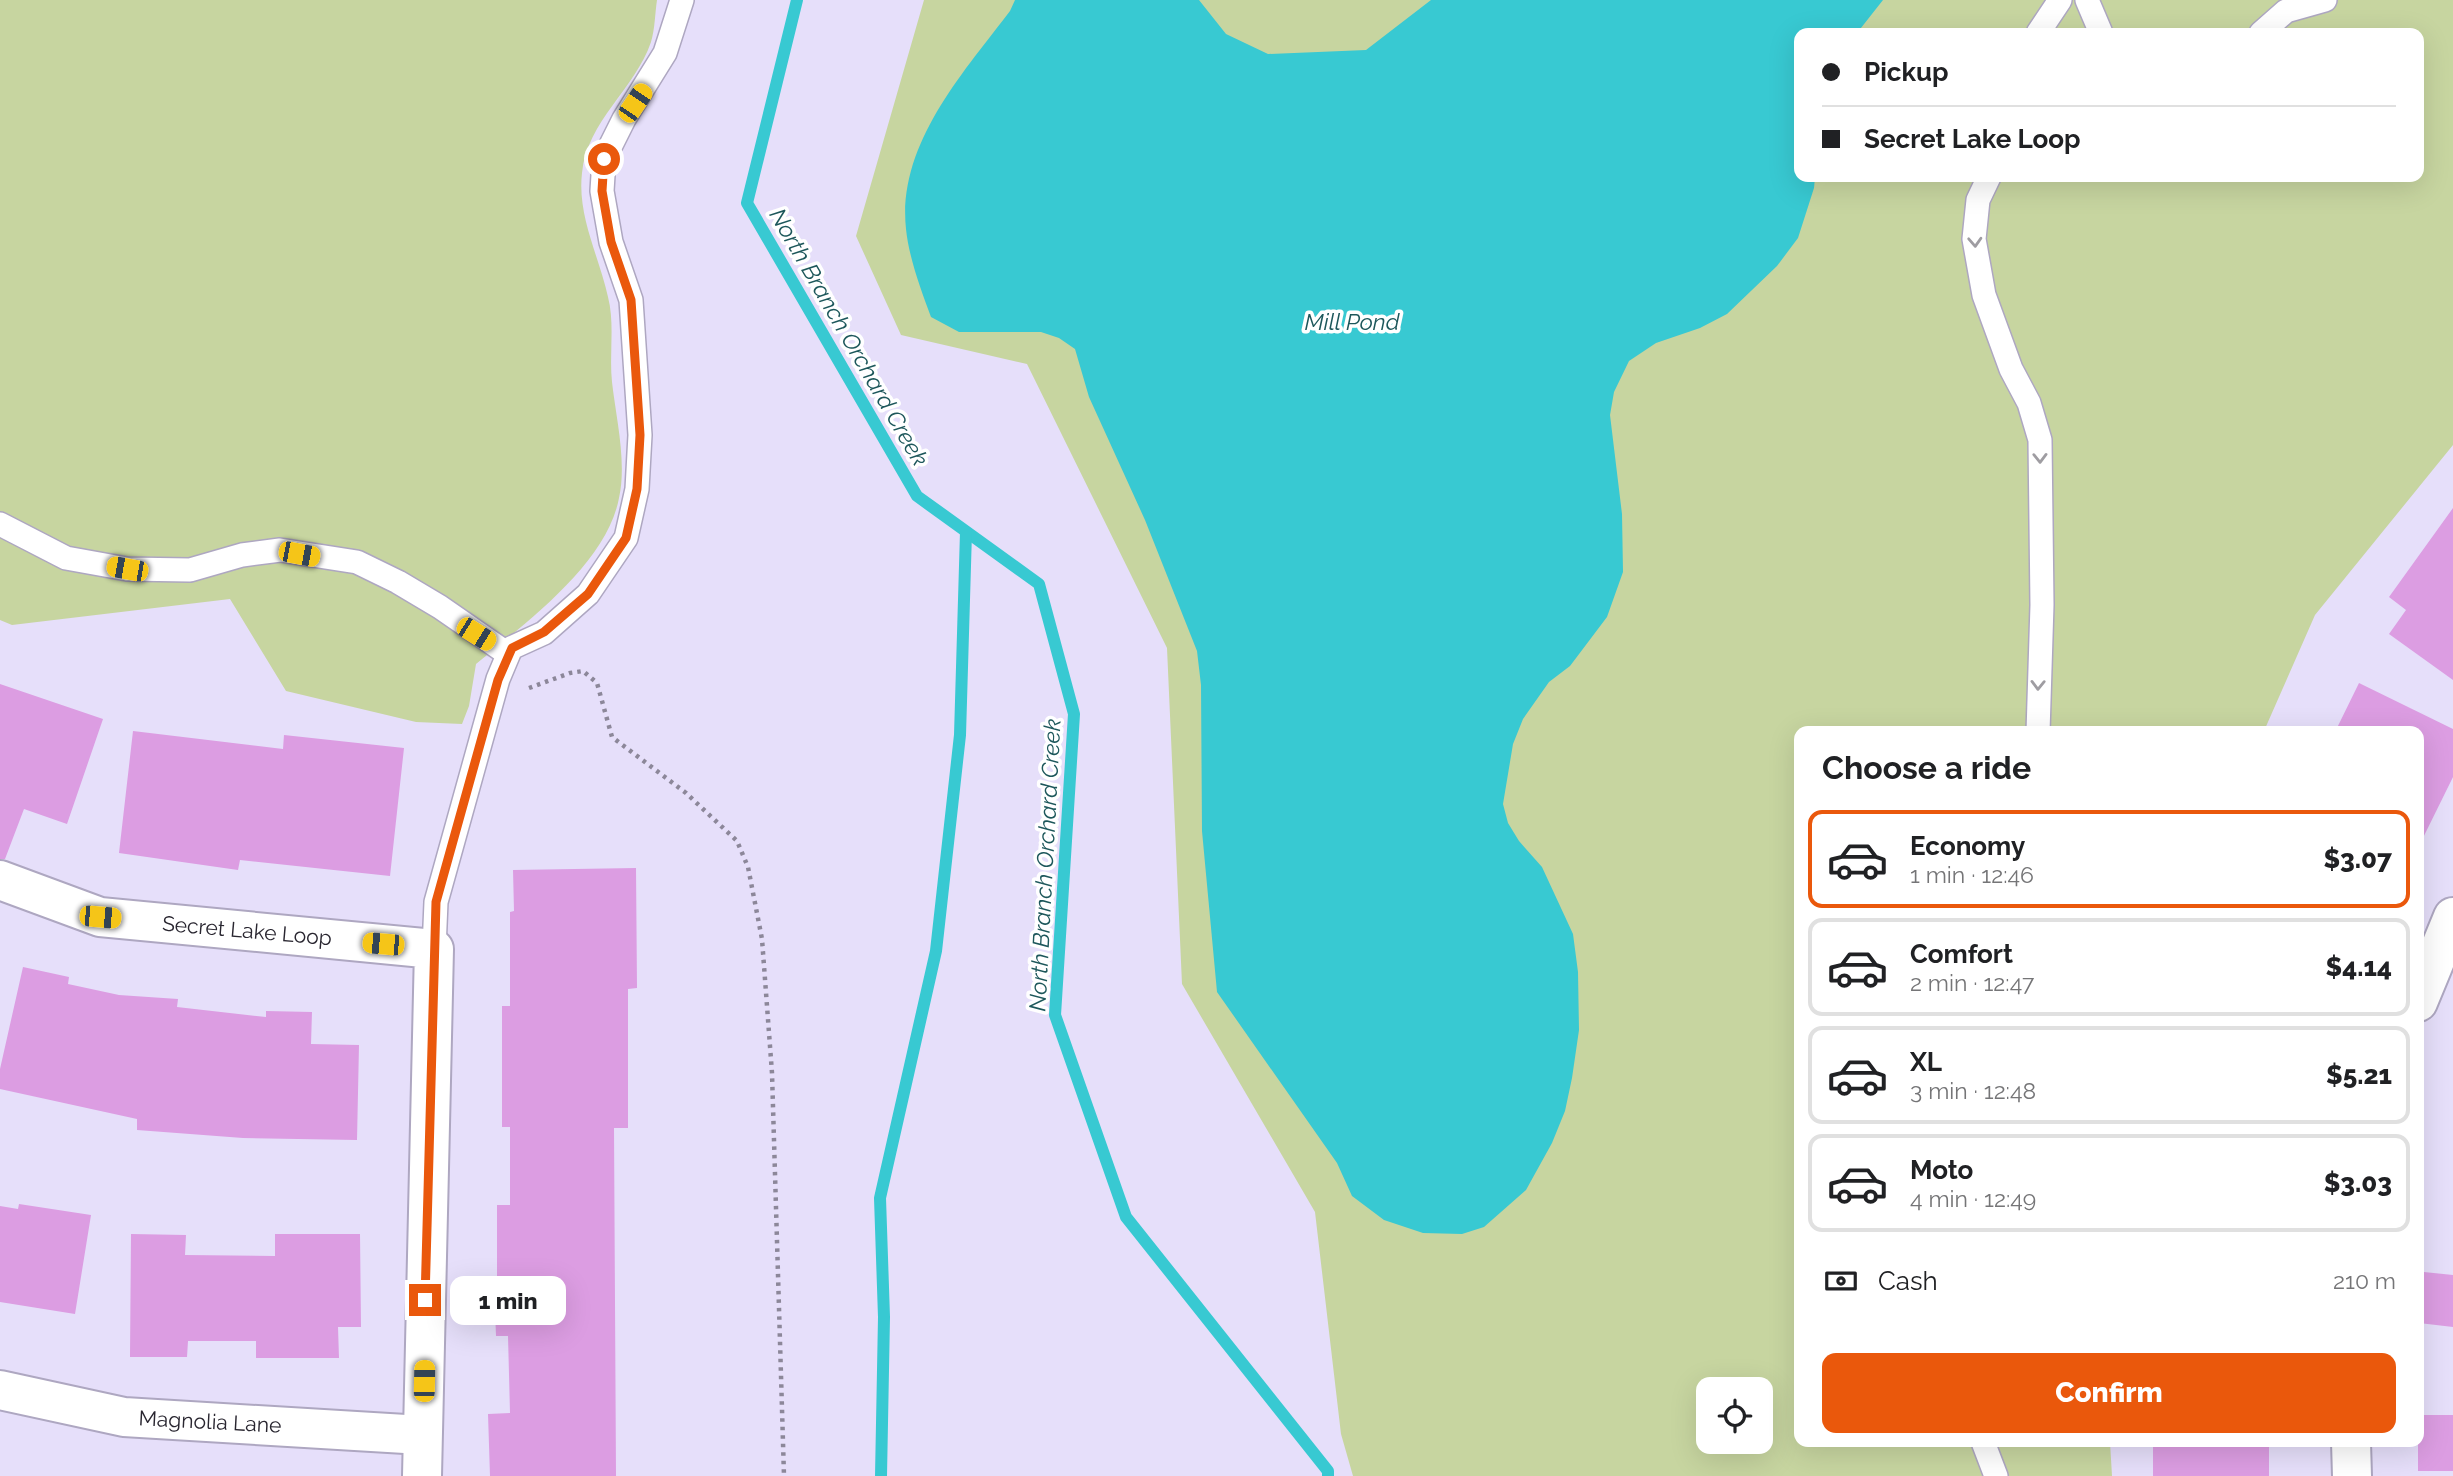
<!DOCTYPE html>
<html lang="en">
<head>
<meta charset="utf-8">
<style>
	:root { --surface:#fff; --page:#f6f6f6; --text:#202124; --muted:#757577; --line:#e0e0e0; --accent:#ea580c }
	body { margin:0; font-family:Raleway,sans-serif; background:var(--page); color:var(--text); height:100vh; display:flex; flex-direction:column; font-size:26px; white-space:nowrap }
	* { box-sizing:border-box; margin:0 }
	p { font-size:23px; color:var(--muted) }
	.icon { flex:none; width:38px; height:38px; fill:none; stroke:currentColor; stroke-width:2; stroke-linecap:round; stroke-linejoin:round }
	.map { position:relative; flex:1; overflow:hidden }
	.panel { position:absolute; left:1794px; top:726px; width:630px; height:721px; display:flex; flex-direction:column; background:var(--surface); border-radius:14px; box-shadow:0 7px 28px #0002 }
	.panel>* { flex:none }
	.top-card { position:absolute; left:1794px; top:28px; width:630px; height:154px; border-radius:14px; box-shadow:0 7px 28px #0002; display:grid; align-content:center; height:154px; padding:0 28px; background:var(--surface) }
	.controls { position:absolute; left:1696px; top:1377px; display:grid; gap:14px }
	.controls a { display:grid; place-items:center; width:77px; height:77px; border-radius:14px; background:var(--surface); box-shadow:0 7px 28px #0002; font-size:35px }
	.end { position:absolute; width:32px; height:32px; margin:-16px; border:9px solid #ea580c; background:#fff; box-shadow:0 0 0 4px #fff }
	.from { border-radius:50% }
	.bubble { position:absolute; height:49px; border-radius:14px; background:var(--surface); box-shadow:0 7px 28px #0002; font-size:23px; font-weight:800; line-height:49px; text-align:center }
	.car { position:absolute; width:21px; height:42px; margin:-21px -10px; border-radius:9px; box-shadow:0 0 5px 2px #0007; background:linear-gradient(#f5c518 24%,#345 0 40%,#f5c518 0 76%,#345 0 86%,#f5c518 0) }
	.top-card b { display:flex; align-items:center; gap:24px; height:66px; font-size:26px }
	.top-card b+b { border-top:2px solid var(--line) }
	.top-card i { width:18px; height:18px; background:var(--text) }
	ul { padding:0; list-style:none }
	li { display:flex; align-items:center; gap:21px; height:98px; margin:0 14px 10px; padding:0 14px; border:4px solid var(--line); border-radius:14px }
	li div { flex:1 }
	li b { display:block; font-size:26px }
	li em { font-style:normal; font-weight:800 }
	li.active { border-color:var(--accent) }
	li>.icon { width:63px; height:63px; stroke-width:1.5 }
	h2 { padding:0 28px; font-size:32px; line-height:84px }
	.pay { display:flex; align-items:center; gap:18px; height:77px; padding:0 28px; font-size:26px }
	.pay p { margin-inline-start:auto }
	.button { display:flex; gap:14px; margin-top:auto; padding:14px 28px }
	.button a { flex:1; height:80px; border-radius:14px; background:var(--accent); color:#fff; font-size:28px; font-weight:800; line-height:80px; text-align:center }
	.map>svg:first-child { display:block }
</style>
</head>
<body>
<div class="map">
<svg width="2453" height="1476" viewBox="0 0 2453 1476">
	<rect width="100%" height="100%" fill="#e6dffa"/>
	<g fill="#c7d5a0" fill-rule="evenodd">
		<path d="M 0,0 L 657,0 C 655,13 655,29 651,42 C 635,89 587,121 582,173 C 577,216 599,256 608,297 C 615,324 609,354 612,382 C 616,418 627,462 619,498 C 607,563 526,623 476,664 L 469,706 L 462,724 L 416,722 L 286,691 L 230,599 L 12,625 L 0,620 Z"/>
		<path d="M 924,0 L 2453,0 L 2453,445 L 2315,615 L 2264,731 L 1799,732 L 1799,1442 L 2110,1442 L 2112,1476 L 1353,1476 L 1341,1434 L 1315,1212 L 1182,984 L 1167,648 L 1027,364 L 901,335 L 856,236 ZM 1799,33 L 2418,33 L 2418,177 L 1799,177 ZM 1708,1390 L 1760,1390 L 1760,1442 L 1708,1442 Z"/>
	</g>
	<path fill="#38c9d2" d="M 1015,0 L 1199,0 L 1226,34 L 1268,54 L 1366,50 L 1431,0 L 1883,0 L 1857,33 L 1799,33 L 1799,177 L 1815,177 L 1814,188 L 1798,238 L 1777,266 L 1727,314 L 1700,328 L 1656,343 L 1629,361 L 1614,392 L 1610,415 L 1622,514 L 1623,572 L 1607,617 L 1570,666 L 1549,682 L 1523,719 L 1513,744 L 1503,804 L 1508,823 L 1519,841 L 1542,867 L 1573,934 L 1578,972 L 1579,1030 L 1572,1078 L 1565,1111 L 1552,1143 L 1526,1190 L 1484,1227 L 1462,1234 L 1423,1233 L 1384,1220 L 1352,1196 L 1337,1163 L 1217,992 L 1202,831 L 1201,685 L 1197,651 L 1145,520 L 1089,397 L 1075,349 L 1059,338 L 1041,332 L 959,332 L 931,317 C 921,290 909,258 906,229 C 897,145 963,73 1010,11 Z"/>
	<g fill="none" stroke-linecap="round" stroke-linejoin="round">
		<g stroke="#38c9d2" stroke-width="12">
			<path d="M 797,0 L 747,203 L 917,496 L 1039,584 L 1074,714 L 1055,1015 L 1126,1217 L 1328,1471 L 1328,1476"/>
			<path d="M 881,1476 L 884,1317 L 880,1198 L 936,951 L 960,735 L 966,532"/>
		</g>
	</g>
	<g fill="#dc9de2">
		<path d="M 2453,508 L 2453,680 L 2389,634 L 2406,610 L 2389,597 Z"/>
		<path d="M 2359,683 L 2453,729 L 2453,777 L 2418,848 L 2418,732 L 2335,732 Z"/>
		<path d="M 0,684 L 103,719 L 67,824 L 24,809 L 5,859 L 0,859 Z"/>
		<path d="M 133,731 L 283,749 L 284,735 L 404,748 L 390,876 L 240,860 L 238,870 L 119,853 Z"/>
		<path d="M 636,868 L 637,988 L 628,989 L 628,1128 L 614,1128 L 616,1476 L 490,1476 L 488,1414 L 510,1413 L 508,1336 L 496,1336 L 494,1284 L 497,1284 L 497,1205 L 510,1205 L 510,1127 L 502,1127 L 502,1006 L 510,1006 L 510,912 L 514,911 L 513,870 Z"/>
		<path d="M 23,967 L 69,977 L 68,984 L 119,995 L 178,999 L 177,1007 L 266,1017 L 266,1011 L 312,1012 L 311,1044 L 359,1045 L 357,1140 L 243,1138 L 137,1130 L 137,1119 L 0,1089 L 0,1069 Z"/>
		<path d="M 19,1204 L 91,1215 L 75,1314 L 0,1302 L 0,1206 L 18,1209 Z"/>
		<path d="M 131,1234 L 186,1235 L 185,1255 L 275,1256 L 275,1234 L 360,1234 L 361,1327 L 338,1327 L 339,1358 L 256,1358 L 256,1341 L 188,1341 L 187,1357 L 130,1357 Z"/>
		<path d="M 2424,1272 L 2453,1275 L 2453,1327 L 2419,1323 Z"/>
		<rect x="2418" y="1415" width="35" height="56"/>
		<rect x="2153" y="1442" width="116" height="34"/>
	</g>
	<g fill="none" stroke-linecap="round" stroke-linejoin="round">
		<g stroke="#aea7c1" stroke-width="26">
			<g id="lane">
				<path d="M 2087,0 L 2101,33"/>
				<path d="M 2038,33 L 2060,0"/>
				<path d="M 2261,33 L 2286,11 L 2325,0"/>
				<path d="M 1989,177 L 1978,200 L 1974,239 L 1984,295 L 2011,369 L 2029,403 L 2040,440 L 2042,605 L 2038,732"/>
				<path d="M 0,524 L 66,558 L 127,569 L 190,570 L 242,555 L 280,550 L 357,562 L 398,582 L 440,607 L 508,654"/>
				<path d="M 434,949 L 436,902 L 498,679 L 511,648 L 544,633 L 588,594 L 626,538 L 637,489 L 640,435 L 631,300 L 611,242 L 602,191 L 604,159 L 624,119 L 665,53 L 682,0"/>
				<path d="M 1983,1442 L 1996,1476"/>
			</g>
		</g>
		<g stroke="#aea7c1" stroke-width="42">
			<g id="street">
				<path d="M 0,880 L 100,917 L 434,949 L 422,1476"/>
				<path d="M 2418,1002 L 2453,917"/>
				<path d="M 0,1390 L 124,1417 L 422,1435"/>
				<path d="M 2351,1442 L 2352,1476"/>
			</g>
		</g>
		<path stroke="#8c8799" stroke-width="4.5" stroke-dasharray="3.5 5" stroke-linecap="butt" d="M 529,688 L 570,673 L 583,671 L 597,683 L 612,737 L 686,793 L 737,841 L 748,867 L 762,939 L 772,1073 L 784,1476"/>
		<use href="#lane" stroke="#fff" stroke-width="23"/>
		<use href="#street" stroke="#fff" stroke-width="38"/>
	</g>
	<defs><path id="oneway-chevron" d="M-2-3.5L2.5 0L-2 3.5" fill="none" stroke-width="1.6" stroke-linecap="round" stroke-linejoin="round" transform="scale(1.75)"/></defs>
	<g stroke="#9f9da2">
		<use href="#oneway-chevron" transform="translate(1975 242) rotate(87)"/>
		<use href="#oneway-chevron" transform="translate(2040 458) rotate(89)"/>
		<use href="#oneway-chevron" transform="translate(2038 685) rotate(91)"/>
	</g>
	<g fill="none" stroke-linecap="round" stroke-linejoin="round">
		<path stroke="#ea580c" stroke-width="9" d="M 425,1300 L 436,902 L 498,680 L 512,648 L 544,632 L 588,594 L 626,538 L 637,489 L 640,435 L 631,300 L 611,242 L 602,191 L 604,159"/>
	</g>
	<g text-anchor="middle" stroke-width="7" stroke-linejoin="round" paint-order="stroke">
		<g font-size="21" fill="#292630" stroke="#fff">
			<text transform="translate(247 931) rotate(5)" y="7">Secret Lake Loop</text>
			<text transform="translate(210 1422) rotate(3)" y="7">Magnolia Lane</text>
		</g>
		<g font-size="23" font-style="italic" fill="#1d575b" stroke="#fff">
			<text x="1352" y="330">Mill Pond</text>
			<text transform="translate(849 337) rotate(60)" y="8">North Branch Orchard Creek</text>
			<text transform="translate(1045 865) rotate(-87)" y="8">North Branch Orchard Creek</text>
		</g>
	</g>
</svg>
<div class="controls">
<a><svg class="icon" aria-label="locate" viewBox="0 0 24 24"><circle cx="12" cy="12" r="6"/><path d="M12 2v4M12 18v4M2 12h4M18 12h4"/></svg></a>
</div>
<i class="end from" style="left:604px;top:159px"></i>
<i class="end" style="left:425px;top:1300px"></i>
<div class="bubble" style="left:450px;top:1276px;width:116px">1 min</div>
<i class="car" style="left:635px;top:103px;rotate:34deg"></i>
<i class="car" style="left:299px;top:554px;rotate:101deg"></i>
<i class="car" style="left:127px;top:569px;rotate:280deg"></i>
<i class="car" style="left:476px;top:634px;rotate:122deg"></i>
<i class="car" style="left:100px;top:917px;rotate:95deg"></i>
<i class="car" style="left:383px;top:944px;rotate:275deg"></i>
<i class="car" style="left:424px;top:1381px;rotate:1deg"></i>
<div class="top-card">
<b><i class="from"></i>Pickup</b>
<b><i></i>Secret Lake Loop</b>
</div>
<section class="panel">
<h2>Choose a ride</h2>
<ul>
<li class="active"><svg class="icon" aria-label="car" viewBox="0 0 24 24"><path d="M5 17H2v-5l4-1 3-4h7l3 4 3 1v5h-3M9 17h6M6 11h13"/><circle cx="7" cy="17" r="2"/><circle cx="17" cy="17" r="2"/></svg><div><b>Economy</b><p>1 min · 12:46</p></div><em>$3.07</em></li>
<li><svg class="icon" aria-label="car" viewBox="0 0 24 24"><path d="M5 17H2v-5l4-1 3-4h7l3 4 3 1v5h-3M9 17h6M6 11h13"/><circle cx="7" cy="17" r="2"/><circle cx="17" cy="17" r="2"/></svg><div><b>Comfort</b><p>2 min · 12:47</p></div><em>$4.14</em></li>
<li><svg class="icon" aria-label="car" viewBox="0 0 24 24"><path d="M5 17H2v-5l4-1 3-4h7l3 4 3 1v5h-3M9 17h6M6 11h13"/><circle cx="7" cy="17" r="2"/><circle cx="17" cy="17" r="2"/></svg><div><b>XL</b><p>3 min · 12:48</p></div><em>$5.21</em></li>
<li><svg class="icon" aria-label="car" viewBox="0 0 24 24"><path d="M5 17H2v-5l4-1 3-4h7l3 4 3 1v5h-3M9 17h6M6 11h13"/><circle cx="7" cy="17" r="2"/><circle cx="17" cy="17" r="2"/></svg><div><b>Moto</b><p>4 min · 12:49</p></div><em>$3.03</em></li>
</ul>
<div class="pay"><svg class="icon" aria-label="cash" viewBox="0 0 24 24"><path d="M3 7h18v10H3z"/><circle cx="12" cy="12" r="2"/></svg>Cash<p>210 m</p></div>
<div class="button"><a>Confirm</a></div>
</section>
</div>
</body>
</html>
